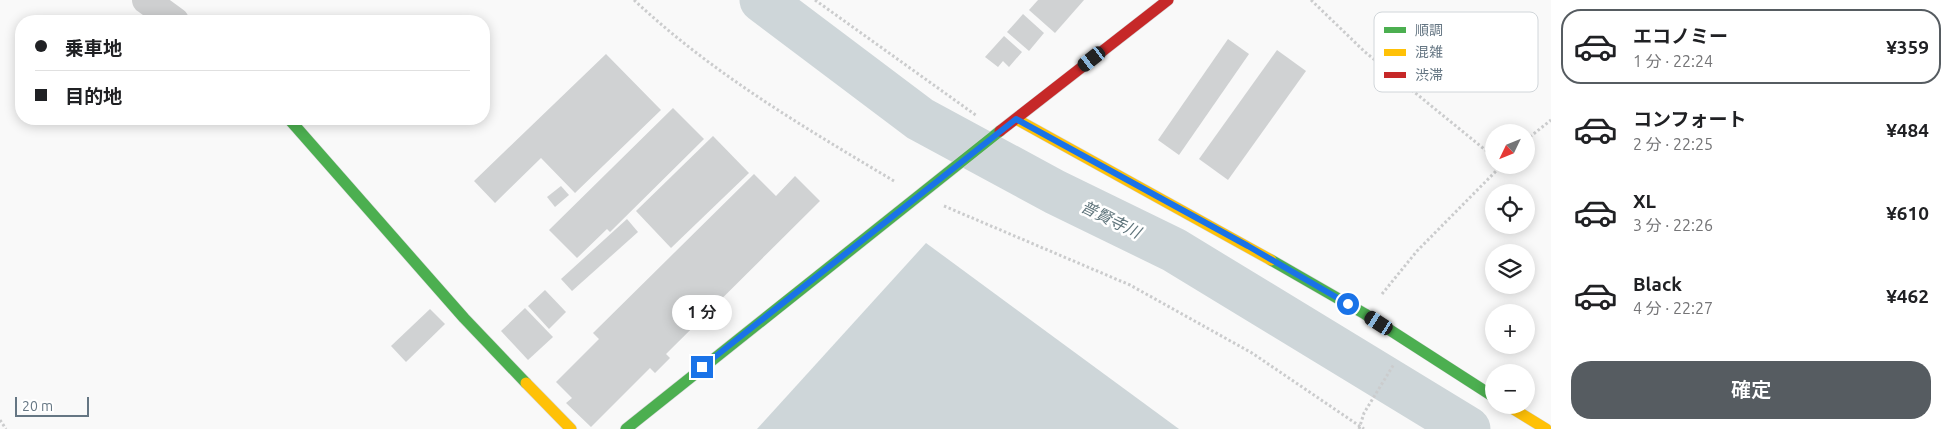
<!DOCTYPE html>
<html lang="ja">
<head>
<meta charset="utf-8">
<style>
	:root { --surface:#fff; --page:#f2f2f2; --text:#202124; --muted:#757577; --line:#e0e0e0; --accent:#565c61 }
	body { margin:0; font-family:Ubuntu,"Noto Sans JP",sans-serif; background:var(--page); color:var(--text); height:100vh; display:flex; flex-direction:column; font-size:19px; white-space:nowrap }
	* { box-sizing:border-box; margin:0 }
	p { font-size:16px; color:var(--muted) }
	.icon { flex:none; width:28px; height:28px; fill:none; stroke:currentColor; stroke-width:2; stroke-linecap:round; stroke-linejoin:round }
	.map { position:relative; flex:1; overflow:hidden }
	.panel { display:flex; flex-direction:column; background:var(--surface); width:400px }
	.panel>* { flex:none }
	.guide { position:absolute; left:15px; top:15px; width:475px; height:110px; border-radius:20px; box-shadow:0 2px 12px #0003; display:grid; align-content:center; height:110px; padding:0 20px; background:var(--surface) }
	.needle { width:32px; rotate:227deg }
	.buttons { position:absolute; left:1485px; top:124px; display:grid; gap:10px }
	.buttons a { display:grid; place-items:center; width:50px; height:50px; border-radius:50%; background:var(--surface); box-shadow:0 2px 12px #0003; font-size:25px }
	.scale { position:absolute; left:15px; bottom:12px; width:74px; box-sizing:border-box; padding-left:5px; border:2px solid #657683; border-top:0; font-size:14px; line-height:18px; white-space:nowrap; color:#657683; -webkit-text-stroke:4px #fff; paint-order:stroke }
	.end { position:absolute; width:22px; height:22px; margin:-11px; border:6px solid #1a73e8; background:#fff; box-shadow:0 0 0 2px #fff }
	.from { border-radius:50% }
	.bubble { position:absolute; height:35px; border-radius:18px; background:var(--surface); box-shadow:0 2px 12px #0003; font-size:16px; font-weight:600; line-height:35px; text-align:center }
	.car { position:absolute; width:15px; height:30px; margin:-15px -8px; border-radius:6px; box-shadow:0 0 4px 1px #0007; background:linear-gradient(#222 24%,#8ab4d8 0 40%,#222 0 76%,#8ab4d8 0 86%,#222 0) }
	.guide b { display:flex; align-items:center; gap:18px; height:48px; font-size:19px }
	.guide b+b { border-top:1px solid var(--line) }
	.guide i { width:12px; height:12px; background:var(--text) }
	ul { padding:9px 0 0; list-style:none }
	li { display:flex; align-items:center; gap:15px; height:75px; margin:0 10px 8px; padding:0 10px; border:2px solid transparent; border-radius:20px }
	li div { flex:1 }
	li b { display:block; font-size:19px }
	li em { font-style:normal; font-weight:600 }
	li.current { border-color:var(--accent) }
	li>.icon { width:45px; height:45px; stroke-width:1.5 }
	.action { display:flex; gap:10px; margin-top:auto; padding:10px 20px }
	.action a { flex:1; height:58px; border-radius:20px; background:var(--accent); color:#fff; font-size:20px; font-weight:600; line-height:58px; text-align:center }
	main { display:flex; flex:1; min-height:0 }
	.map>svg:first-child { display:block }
</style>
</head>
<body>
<main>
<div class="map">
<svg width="1551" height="429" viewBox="0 0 1551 429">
	<rect width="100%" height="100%" fill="#f9f9f9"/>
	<path fill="#ced6d9" d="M 926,243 L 1179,429 L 757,429 Z"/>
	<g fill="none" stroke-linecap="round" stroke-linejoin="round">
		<path stroke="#ced6d9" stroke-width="45" d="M 762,0 L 920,119 L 1055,192 L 1174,250 L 1468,429"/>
	</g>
	<g fill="#d0d2d3">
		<path d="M 1038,0 L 1084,0 L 1055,33 L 1029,10 Z"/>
		<path d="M 1023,14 L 1044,33 L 1029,51 L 1007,32 Z"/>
		<path d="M 1004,36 L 1022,52 L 1009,67 L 1003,61 L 998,67 L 985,57 Z"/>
		<path d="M 1228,39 L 1249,54 L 1179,155 L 1158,140 Z"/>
		<path d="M 1277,50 L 1306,71 L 1228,180 L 1199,159 Z"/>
		<path d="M 606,54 L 661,110 L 575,193 L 541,158 L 495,203 L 474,181 Z"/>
		<path d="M 673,108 L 704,139 L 610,232 L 607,229 L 577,258 L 549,230 Z"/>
		<path d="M 713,136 L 749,173 L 671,248 L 636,211 Z"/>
		<path d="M 754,174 L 776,196 L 795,176 L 820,201 L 666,354 L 670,358 L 655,373 L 650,368 L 591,427 L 566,403 L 572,398 L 556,382 L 599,339 L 593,333 Z"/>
		<path d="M 561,186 L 569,195 L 555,207 L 547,197 Z"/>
		<path d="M 627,219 L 638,232 L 572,291 L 561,279 Z"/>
		<path d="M 545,290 L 566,312 L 549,329 L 528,306 Z"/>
		<path d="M 525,308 L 553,337 L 528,360 L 501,331 Z"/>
		<path d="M 430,309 L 445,324 L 406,362 L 391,346 Z"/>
	</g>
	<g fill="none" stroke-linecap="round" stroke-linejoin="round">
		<g stroke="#d5d6d7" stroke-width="12">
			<g id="fast">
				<path d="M 289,119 L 464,318 L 526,383"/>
				<path d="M 1271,260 L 1365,314 L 1494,397"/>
				<path d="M 626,429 L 1000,131"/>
			</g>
		</g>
		<g stroke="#d5d6d7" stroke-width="12">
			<g id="slow">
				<path d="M 1016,119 L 1271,260"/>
				<path d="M 526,383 L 571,429"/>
				<path d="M 1507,405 L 1546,429"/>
			</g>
		</g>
		<g stroke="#d5d6d7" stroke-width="12">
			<path id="jam" d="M 1000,131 L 1168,0"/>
		</g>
		<g stroke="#cbcccd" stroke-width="3" stroke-dasharray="2.5 2.5" stroke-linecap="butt">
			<path d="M 634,0 C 713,74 802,126 894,181"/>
			<path d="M 815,0 L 977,116"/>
			<path d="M 1311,0 L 1365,52 L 1494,157"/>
			<path d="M 1526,140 L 1551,120"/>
			<path d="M 944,206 L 1130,285 L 1252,353 L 1364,429"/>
			<path d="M 1382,294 L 1417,251 L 1502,165"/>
			<path d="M 0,420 L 6,429"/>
			<path d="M 1359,429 L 1364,413 L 1394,364"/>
		</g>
		<path stroke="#cecfd0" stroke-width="28" d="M 146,0 L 175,21"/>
		<use href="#fast" stroke="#4caf50" stroke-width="11"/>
		<use href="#slow" stroke="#ffc107" stroke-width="11"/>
		<use href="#jam" stroke="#c62828" stroke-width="11"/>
	</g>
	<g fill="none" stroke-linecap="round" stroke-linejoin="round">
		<path stroke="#1a73e8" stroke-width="6" d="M 702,367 L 1016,119 L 1248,246 L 1348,304"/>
	</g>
	<g text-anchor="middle" stroke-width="5" stroke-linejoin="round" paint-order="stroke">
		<g font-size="16" font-style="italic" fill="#60757c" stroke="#fff">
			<text transform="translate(1111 219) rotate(26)" y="6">普賢寺川</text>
		</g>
	</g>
	<rect x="1374" y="12" width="164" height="80" rx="8" fill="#fff" stroke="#d1d6da" stroke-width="1"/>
	<rect x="1384" y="27" width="22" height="6" fill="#4caf50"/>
	<rect x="1384" y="49" width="22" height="7" fill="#ffc107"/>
	<rect x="1384" y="72" width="22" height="6" fill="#c62828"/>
	<g font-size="14" fill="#657683">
		<text x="1415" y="35">順調</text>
		<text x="1415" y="57">混雑</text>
		<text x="1415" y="80">渋滞</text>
	</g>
</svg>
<div class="buttons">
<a><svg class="needle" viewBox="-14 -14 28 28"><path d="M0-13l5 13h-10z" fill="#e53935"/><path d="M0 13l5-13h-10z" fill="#757577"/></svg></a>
<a><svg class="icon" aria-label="locate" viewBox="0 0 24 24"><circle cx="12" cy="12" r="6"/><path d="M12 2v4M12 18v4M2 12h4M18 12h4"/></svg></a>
<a><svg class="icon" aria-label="layers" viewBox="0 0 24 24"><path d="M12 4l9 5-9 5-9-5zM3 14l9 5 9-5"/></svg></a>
<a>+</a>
<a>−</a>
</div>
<div class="scale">20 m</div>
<i class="end from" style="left:1348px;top:304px"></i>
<i class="end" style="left:702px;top:367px"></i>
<div class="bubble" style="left:672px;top:295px;width:60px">1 分</div>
<i class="car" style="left:1092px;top:59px;rotate:232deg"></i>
<i class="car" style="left:1379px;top:323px;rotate:303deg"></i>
<div class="guide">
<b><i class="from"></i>乗車地</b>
<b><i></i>目的地</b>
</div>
</div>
<section class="panel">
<ul>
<li class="current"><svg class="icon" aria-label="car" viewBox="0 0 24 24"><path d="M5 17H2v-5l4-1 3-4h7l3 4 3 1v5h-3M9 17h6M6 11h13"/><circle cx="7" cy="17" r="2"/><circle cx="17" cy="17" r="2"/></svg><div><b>エコノミー</b><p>1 分 · 22:24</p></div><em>¥359</em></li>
<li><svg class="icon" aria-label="car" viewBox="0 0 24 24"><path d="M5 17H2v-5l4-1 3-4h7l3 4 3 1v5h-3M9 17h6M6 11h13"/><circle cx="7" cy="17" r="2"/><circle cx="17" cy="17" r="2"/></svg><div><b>コンフォート</b><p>2 分 · 22:25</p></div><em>¥484</em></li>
<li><svg class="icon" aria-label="car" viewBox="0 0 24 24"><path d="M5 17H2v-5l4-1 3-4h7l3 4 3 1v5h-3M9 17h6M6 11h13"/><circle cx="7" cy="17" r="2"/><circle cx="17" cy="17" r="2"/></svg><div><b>XL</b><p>3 分 · 22:26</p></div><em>¥610</em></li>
<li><svg class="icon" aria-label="car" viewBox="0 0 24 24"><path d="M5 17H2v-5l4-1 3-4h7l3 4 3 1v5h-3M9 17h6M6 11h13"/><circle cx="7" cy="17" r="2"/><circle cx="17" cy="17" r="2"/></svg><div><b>Black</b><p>4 分 · 22:27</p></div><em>¥462</em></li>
</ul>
<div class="action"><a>確定</a></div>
</section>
</main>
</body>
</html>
